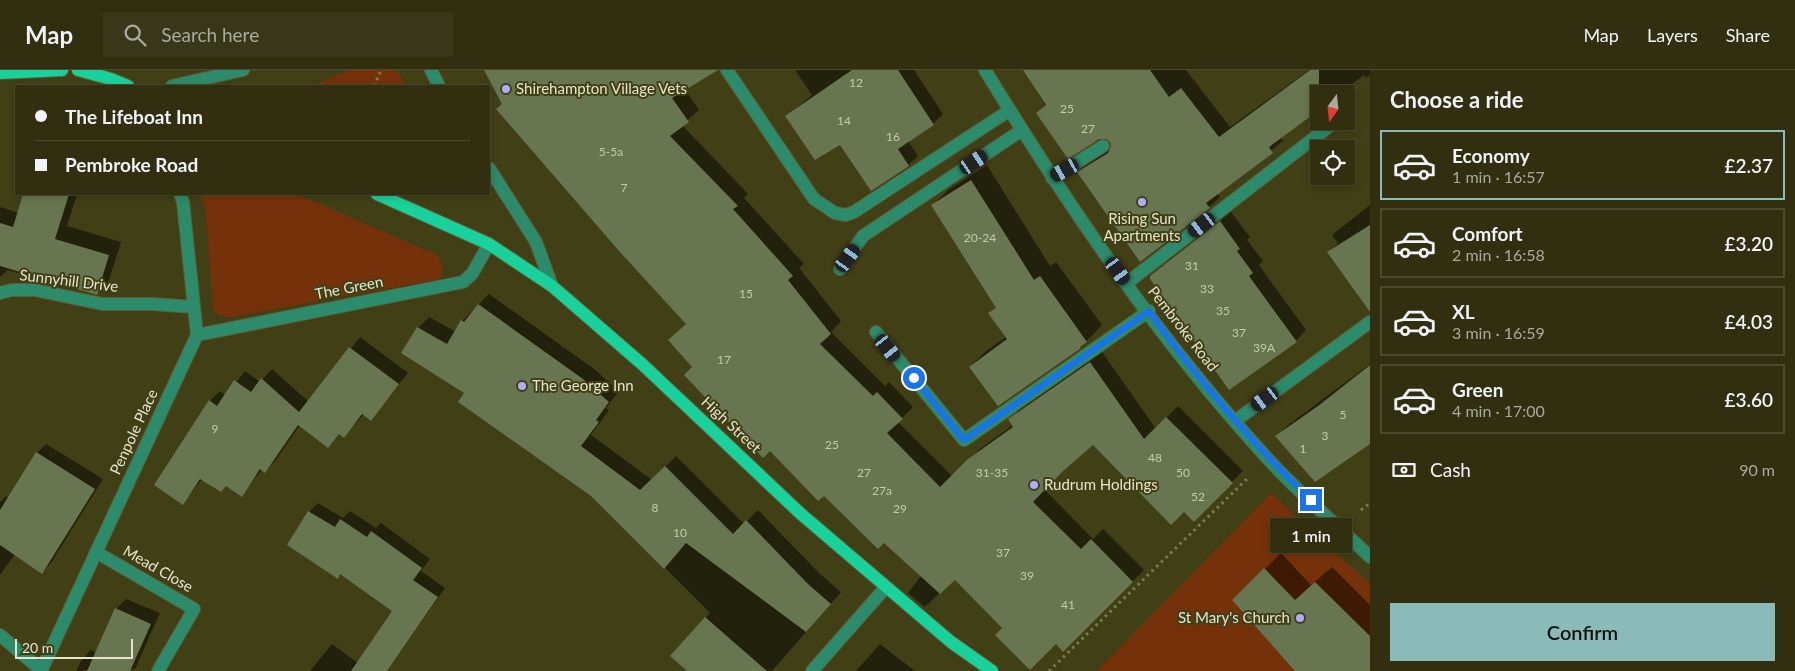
<!DOCTYPE html>
<html lang="en">
<head>
<meta charset="utf-8">
<style>
	:root { --surface:#312f10; --page:#393719; --text:#f1f3f6; --muted:#a8a99f; --line:#4c4a30; --accent:#8bbbb9 }
	body { margin:0; font-family:Lato,sans-serif; background:var(--page); color:var(--text); height:100vh; display:flex; flex-direction:column; font-size:19px; white-space:nowrap }
	* { box-sizing:border-box; margin:0 }
	p { font-size:16px; color:var(--muted) }
	.icon { flex:none; width:28px; height:28px; fill:none; stroke:currentColor; stroke-width:2; stroke-linecap:round; stroke-linejoin:round }
	.map { position:relative; flex:1; overflow:hidden }
	.drawer { display:flex; flex-direction:column; background:var(--surface); width:425px }
	.drawer>* { flex:none }
	.guide { position:absolute; left:15px; top:15px; width:475px; height:110px; border-radius:0px; box-shadow:0 2px 8px #0003,0 0 0 1px var(--line); display:grid; align-content:center; height:110px; padding:0 20px; background:var(--surface) }
	.needle { width:32px; rotate:195deg }
	.tools { position:absolute; left:1310px; top:15px; display:grid; gap:10px }
	.tools a { display:grid; place-items:center; width:45px; height:45px; border-radius:0px; background:var(--surface); box-shadow:0 2px 8px #0003,0 0 0 1px var(--line); font-size:25px }
	.scale { position:absolute; left:15px; bottom:12px; width:118px; box-sizing:border-box; padding-left:5px; border:2px solid #e5e5ce; border-top:0; font-size:14px; line-height:18px; white-space:nowrap; color:#e5e5ce; -webkit-text-stroke:4px #413f16; paint-order:stroke }
	.end { position:absolute; width:22px; height:22px; margin:-11px; border:6px solid #1a73e8; background:#fff; box-shadow:0 0 0 2px #fff }
	.from { border-radius:50% }
	.bubble { position:absolute; height:35px; border-radius:0px; background:var(--surface); box-shadow:0 2px 8px #0003,0 0 0 1px var(--line); font-size:16px; font-weight:600; line-height:35px; text-align:center }
	.car { position:absolute; width:15px; height:30px; margin:-15px -8px; border-radius:6px; box-shadow:0 0 4px 1px #0007; background:linear-gradient(#222 24%,#8ab4d8 0 40%,#222 0 76%,#8ab4d8 0 86%,#222 0) }
	.guide b { display:flex; align-items:center; gap:18px; height:48px; font-size:19px }
	.guide b+b { border-top:1px solid var(--line) }
	.guide i { width:12px; height:12px; background:var(--text) }
	ul { padding:0; list-style:none }
	li { display:flex; align-items:center; gap:15px; height:70px; margin:0 10px 8px; padding:0 10px; border:2px solid var(--line); border-radius:0px }
	li div { flex:1 }
	li b { display:block; font-size:19px }
	li em { font-style:normal; font-weight:600 }
	li.on { border-color:var(--accent) }
	li>.icon { width:45px; height:45px; stroke-width:1.5 }
	h2 { padding:0 20px; font-size:22px; line-height:60px }
	.pay { display:flex; align-items:center; gap:12px; height:55px; padding:0 20px; font-size:19px }
	.pay p { margin-inline-start:auto }
	.button { display:flex; gap:10px; margin-top:auto; padding:10px 20px }
	.button a { flex:1; height:58px; border-radius:0px; background:var(--accent); color:#111; font-size:20px; font-weight:600; line-height:58px; text-align:center }
	header { display:flex; align-items:center; gap:30px; box-sizing:border-box; height:70px; padding:0 25px; background:var(--surface); border-bottom:1px solid var(--line) }
	header strong { font-size:24px }
	nav { display:flex; gap:28px; margin-inline-start:auto; font-size:18px }
	.search { width:350px; height:45px; background:var(--page); display:flex; align-items:center; gap:12px; box-sizing:border-box; padding:0 18px; border-radius:0px; color:var(--muted); font-size:19px }
	main { display:flex; flex:1; min-height:0 }
	.map>svg:first-child { display:block }
</style>
</head>
<body>
<header>
<strong>Map</strong>
<div class="search"><svg class="icon" aria-label="search" viewBox="0 0 24 24"><circle cx="10" cy="10" r="6"/><path d="M15 15l6 6"/></svg>Search here</div>
<nav><a>Map</a><a>Layers</a><a>Share</a></nav>
</header>
<main>
<div class="map">
<svg width="1370" height="601" viewBox="0 0 1370 601">
	<rect width="100%" height="100%" fill="#413f16"/>
	<g fill="#75320a">
		<path d="M 350,0 L 396,0 L 407,16 L 312,16 Z"/>
		<path d="M 200,124 L 297,124 L 437,185 C 443,193 444,199 440,209 L 231,247 L 220,246 L 213,240 L 206,141 Z"/>
		<path d="M 1271,423 L 1370,514 L 1370,601 L 1097,601 Z"/>
	</g>
	<g fill="#0007">
		<path d="M 486,0 L 715,0 L 685,19 L 699,40 L 682,55 L 748,124 L 744,128 L 804,194 L 799,198 L 841,251 L 831,262 L 885,316 L 889,312 L 913,337 L 898,352 L 952,406 L 981,378 L 1013,355 L 1009,350 L 1021,338 L 1102,282 L 1156,359 L 1178,336 L 1243,401 L 1194,450 L 1184,440 L 1093,374 L 1062,401 L 1044,419 L 1093,469 L 1103,459 L 1144,500 L 1063,580 L 1056,572 L 1004,558 L 955,508 L 925,537 L 908,523 L 947,472 L 824,424 L 770,379 L 693,297 L 688,253 L 503,34 Z"/>
		<path d="M 795,0 L 914,0 L 943,44 L 933,54 L 908,71 L 918,86 L 908,95 L 840,73 L 787,46 L 812,25 Z"/>
		<path d="M 1024,0 L 1186,0 L 1230,57 L 1309,0 L 1370,0 L 1370,5 L 1366,8 L 1364,5 L 1339,24 L 1319,24 L 1280,67 L 1283,71 L 1217,123 L 1220,127 L 1209,137 L 1078,102 L 1089,92 L 1112,77 L 1111,70 L 1037,43 L 1045,35 Z"/>
		<path d="M 987,95 L 1050,196 L 1056,192 L 1102,255 L 1080,278 L 970,297 L 986,281 L 1006,267 L 990,243 L 997,237 L 933,135 L 948,120 Z"/>
		<path d="M 25,124 L 77,124 L 67,156 L 121,172 L 109,210 L 96,223 L 23,202 L 21,204 L 8,200 L 0,207 L 0,137 L 19,143 Z"/>
		<path d="M 1370,135 L 1370,214 L 1329,183 L 1338,173 L 1332,165 Z"/>
		<path d="M 1231,142 L 1250,167 L 1247,170 L 1263,191 L 1259,195 L 1306,260 L 1296,271 L 1151,206 Z"/>
		<path d="M 489,224 L 594,299 L 619,321 L 606,338 L 609,340 L 591,365 L 652,410 L 676,386 L 744,454 L 758,440 L 820,504 L 841,522 L 772,601 L 689,601 L 672,586 L 710,543 L 592,425 L 466,323 L 418,258 L 429,247 L 456,262 L 462,251 Z"/>
		<path d="M 360,267 L 408,303 L 371,349 L 364,344 L 344,366 L 340,363 L 328,376 L 300,355 L 275,391 L 265,401 L 262,399 L 242,425 L 227,415 L 221,421 L 202,409 L 183,433 L 210,331 L 220,321 L 226,326 L 245,301 L 260,312 L 272,299 L 309,332 Z"/>
		<path d="M 1370,294 L 1370,372 L 1277,366 L 1287,356 Z"/>
		<path d="M 46,374 L 103,409 L 51,493 L 42,502 L 15,484 L 0,505 L 0,432 L 6,426 L 9,428 L 37,383 Z"/>
		<path d="M 318,433 L 343,448 L 350,441 L 376,458 L 381,453 L 430,489 L 421,501 L 445,518 L 387,601 L 310,601 L 332,574 L 358,593 L 393,541 L 342,503 L 338,507 L 309,442 Z"/>
		<path d="M 1281,483 L 1311,515 L 1332,497 L 1370,535 L 1370,601 L 1234,530 Z"/>
		<path d="M 126,529 L 160,543 L 135,599 L 76,601 L 81,591 L 91,580 L 96,583 L 116,539 Z"/>
		<path d="M 880,574 L 915,601 L 856,601 Z"/>
	</g>
	<g fill="#677650">
		<path d="M 484,0 L 718,0 L 672,28 L 689,52 L 670,66 L 738,136 L 733,139 L 793,206 L 788,210 L 831,264 L 820,274 L 873,326 L 877,322 L 903,349 L 887,363 L 940,417 L 968,389 L 1013,357 L 1008,349 L 1090,292 L 1144,369 L 1166,347 L 1233,413 L 1194,452 L 1184,442 L 1171,455 L 1093,375 L 1062,402 L 1033,432 L 1081,479 L 1091,469 L 1133,512 L 1063,582 L 1056,574 L 1030,600 L 995,565 L 1002,558 L 955,510 L 940,524 L 884,473 L 878,479 L 824,426 L 818,431 L 770,381 L 763,388 L 684,305 L 692,297 L 668,270 L 686,254 L 619,181 L 496,39 L 502,34 Z"/>
		<path d="M 852,0 L 898,0 L 934,55 L 898,79 L 909,96 L 871,121 L 840,75 L 815,90 L 785,46 Z"/>
		<path d="M 1023,0 L 1150,0 L 1169,27 L 1181,18 L 1219,67 L 1310,0 L 1319,0 L 1319,40 L 1269,77 L 1273,83 L 1206,133 L 1210,138 L 1140,192 L 1077,102 L 1108,83 L 1111,76 L 1110,72 L 1106,69 L 1099,69 L 1068,89 L 1036,43 L 1046,35 Z"/>
		<path d="M 971,110 L 1034,210 L 1040,206 L 1087,272 L 1080,277 L 1081,278 L 998,336 L 969,297 L 1007,269 L 988,243 L 996,238 L 931,135 Z"/>
		<path d="M 23,124 L 69,124 L 55,169 L 109,185 L 97,225 L 0,196 L 0,153 L 13,157 Z"/>
		<path d="M 1220,151 L 1240,179 L 1237,181 L 1253,203 L 1249,206 L 1297,272 L 1229,320 L 1150,209 L 1150,206 Z"/>
		<path d="M 1370,155 L 1370,242 L 1327,182 Z"/>
		<path d="M 478,234 L 583,309 L 609,332 L 596,350 L 599,352 L 581,376 L 640,420 L 665,396 L 733,464 L 746,450 L 809,515 L 831,534 L 806,562 L 686,473 L 664,499 L 591,426 L 458,332 L 464,323 L 401,283 L 417,257 L 447,274 L 461,250 L 464,252 Z"/>
		<path d="M 349,277 L 399,314 L 371,351 L 362,344 L 344,368 L 339,364 L 328,378 L 298,355 L 265,403 L 260,399 L 242,427 L 226,416 L 221,422 L 200,409 L 183,435 L 154,415 L 209,330 L 217,336 L 234,310 L 251,322 L 261,308 L 299,342 Z"/>
		<path d="M 1370,295 L 1370,374 L 1315,412 L 1275,366 L 1318,336 Z"/>
		<path d="M 36,382 L 95,419 L 42,504 L 0,475 L 0,440 Z"/>
		<path d="M 308,441 L 335,457 L 340,449 L 367,467 L 371,461 L 422,498 L 413,510 L 438,527 L 387,601 L 351,601 L 392,541 L 340,504 L 338,509 L 287,475 Z"/>
		<path d="M 1264,498 L 1295,530 L 1315,512 L 1370,566 L 1370,601 L 1295,601 L 1232,530 Z"/>
		<path d="M 115,538 L 151,554 L 130,601 L 87,601 Z"/>
		<path d="M 705,547 L 767,601 L 687,601 L 670,586 Z"/>
	</g>
	<g fill="none" stroke-linecap="round" stroke-linejoin="round">
		<g stroke="#5f5d37" stroke-width="14">
			<g id="minor">
				<path d="M 431,0 L 439,16"/>
				<path d="M 727,0 L 814,129 L 835,143 L 846,145 L 854,142 L 1010,40"/>
				<path d="M 985,0 C 1068,136 1159,270 1267,388 C 1299,423 1336,454 1370,487"/>
				<path d="M 172,16 L 243,0"/>
				<path d="M 489,98 L 536,172 L 552,216"/>
				<path d="M 1052,108 L 1103,76"/>
				<path d="M 840,199 L 863,166 L 1022,60"/>
				<path d="M 1127,213 L 1336,51"/>
				<path d="M 0,223 L 12,220 L 35,220 L 102,234 L 152,234 L 194,237"/>
				<path d="M 876,262 L 964,370 L 1149,241"/>
				<path d="M 197,265 L 463,212 L 472,204 L 489,174"/>
				<path d="M 1235,351 L 1370,252"/>
				<path d="M 96,482 L 194,539 L 158,601"/>
				<path d="M 0,565 L 41,600"/>
				<path d="M 41,601 L 197,265 L 183,132 L 180,124"/>
				<path d="M 812,601 L 886,517"/>
			</g>
		</g>
		<g stroke="#5f5d37" stroke-width="14">
			<g id="major">
				<path d="M 78,0 L 111,9 L 128,16"/>
				<path d="M 0,3 L 62,0"/>
				<path d="M 377,124 L 489,174 L 552,216 L 642,294 L 801,444 L 951,572 L 992,601"/>
			</g>
		</g>
		<g stroke="#7c7a58" stroke-width="3" stroke-dasharray="2.5 4" stroke-linecap="butt">
			<path d="M 374,16 L 381,0"/>
			<path d="M 1361,440 L 1370,433"/>
			<path d="M 1049,601 L 1248,408"/>
		</g>
		<use href="#minor" stroke="#2c8b6a" stroke-width="12"/>
		<use href="#major" stroke="#19d19a" stroke-width="12"/>
	</g>
	<g fill="none" stroke-linecap="round" stroke-linejoin="round">
		<path stroke="#1a73e8" stroke-width="6" d="M 914,308 L 964,370 L 1149,241 C 1198,309 1251,372 1311,430"/>
	</g>
	<g fill="#b1adfa" stroke="#413f16" stroke-width="2">
		<circle cx="506" cy="19" r="5"/>
		<circle cx="1142" cy="132" r="5"/>
		<circle cx="522" cy="316" r="5"/>
		<circle cx="1034" cy="415" r="5"/>
		<circle cx="1300" cy="548" r="5"/>
	</g>
	<g text-anchor="middle" stroke-width="4" stroke-linejoin="round" paint-order="stroke">
		<g font-size="12" fill="#c6c9ae">
			<text x="856" y="17">12</text>
			<text x="1067" y="43">25</text>
			<text x="844" y="55">14</text>
			<text x="1088" y="63">27</text>
			<text x="893" y="71">16</text>
			<text x="611" y="86">5-5a</text>
			<text x="624" y="122">7</text>
			<text x="980" y="172">20-24</text>
			<text x="1192" y="200">31</text>
			<text x="1207" y="223">33</text>
			<text x="746" y="228">15</text>
			<text x="1223" y="245">35</text>
			<text x="1239" y="267">37</text>
			<text x="1264" y="282">39A</text>
			<text x="724" y="294">17</text>
			<text x="1343" y="349">5</text>
			<text x="215" y="363">9</text>
			<text x="1325" y="370">3</text>
			<text x="832" y="379">25</text>
			<text x="1303" y="383">1</text>
			<text x="1155" y="392">48</text>
			<text x="864" y="407">27</text>
			<text x="992" y="407">31-35</text>
			<text x="1183" y="407">50</text>
			<text x="882" y="425">27a</text>
			<text x="1198" y="431">52</text>
			<text x="655" y="442">8</text>
			<text x="900" y="443">29</text>
			<text x="680" y="467">10</text>
			<text x="1003" y="487">37</text>
			<text x="1027" y="510">39</text>
			<text x="1068" y="539">41</text>
		</g>
		<g font-size="15" fill="#e5e5ce" stroke="#413f16" text-anchor="start">
			<text x="516" y="24">Shirehampton Village Vets</text>
			<text x="1142" y="154" text-anchor="middle">Rising Sun<tspan x="1142" dy="17">Apartments</tspan></text>
			<text x="532" y="321">The George Inn</text>
			<text x="1044" y="420">Rudrum Holdings</text>
			<text x="1290" y="553" text-anchor="end">St Mary's Church</text>
		</g>
		<g font-size="15" fill="#e5e5ce" stroke="#413f16">
			<text transform="translate(69 211) rotate(7)" y="5">Sunnyhill Drive</text>
			<text transform="translate(349 218) rotate(-11)" y="5">The Green</text>
			<text transform="translate(1183 259) rotate(52)" y="5">Pembroke Road</text>
			<text transform="translate(731 355) rotate(43)" y="5">High Street</text>
			<text transform="translate(134 362) rotate(-65)" y="5">Penpole Place</text>
			<text transform="translate(158 499) rotate(30)" y="5">Mead Close</text>
		</g>
	</g>
</svg>
<div class="tools">
<a><svg class="needle" viewBox="-14 -14 28 28"><path d="M0-13l5 13h-10z" fill="#e53935"/><path d="M0 13l5-13h-10z" fill="#a8a99f"/></svg></a>
<a><svg class="icon" aria-label="locate" viewBox="0 0 24 24"><circle cx="12" cy="12" r="6"/><path d="M12 2v4M12 18v4M2 12h4M18 12h4"/></svg></a>
</div>
<div class="scale">20 m</div>
<i class="end from" style="left:914px;top:308px"></i>
<i class="end" style="left:1311px;top:430px"></i>
<div class="bubble" style="left:1270px;top:448px;width:82px">1 min</div>
<i class="car" style="left:974px;top:92px;rotate:56deg"></i>
<i class="car" style="left:1065px;top:100px;rotate:241deg"></i>
<i class="car" style="left:1202px;top:155px;rotate:233deg"></i>
<i class="car" style="left:848px;top:188px;rotate:36deg"></i>
<i class="car" style="left:1118px;top:201px;rotate:144deg"></i>
<i class="car" style="left:888px;top:278px;rotate:141deg"></i>
<i class="car" style="left:1265px;top:329px;rotate:234deg"></i>
<div class="guide">
<b><i class="from"></i>The Lifeboat Inn</b>
<b><i></i>Pembroke Road</b>
</div>
</div>
<section class="drawer">
<h2>Choose a ride</h2>
<ul>
<li class="on"><svg class="icon" aria-label="car" viewBox="0 0 24 24"><path d="M5 17H2v-5l4-1 3-4h7l3 4 3 1v5h-3M9 17h6M6 11h13"/><circle cx="7" cy="17" r="2"/><circle cx="17" cy="17" r="2"/></svg><div><b>Economy</b><p>1 min · 16:57</p></div><em>£2.37</em></li>
<li><svg class="icon" aria-label="car" viewBox="0 0 24 24"><path d="M5 17H2v-5l4-1 3-4h7l3 4 3 1v5h-3M9 17h6M6 11h13"/><circle cx="7" cy="17" r="2"/><circle cx="17" cy="17" r="2"/></svg><div><b>Comfort</b><p>2 min · 16:58</p></div><em>£3.20</em></li>
<li><svg class="icon" aria-label="car" viewBox="0 0 24 24"><path d="M5 17H2v-5l4-1 3-4h7l3 4 3 1v5h-3M9 17h6M6 11h13"/><circle cx="7" cy="17" r="2"/><circle cx="17" cy="17" r="2"/></svg><div><b>XL</b><p>3 min · 16:59</p></div><em>£4.03</em></li>
<li><svg class="icon" aria-label="car" viewBox="0 0 24 24"><path d="M5 17H2v-5l4-1 3-4h7l3 4 3 1v5h-3M9 17h6M6 11h13"/><circle cx="7" cy="17" r="2"/><circle cx="17" cy="17" r="2"/></svg><div><b>Green</b><p>4 min · 17:00</p></div><em>£3.60</em></li>
</ul>
<div class="pay"><svg class="icon" aria-label="cash" viewBox="0 0 24 24"><path d="M3 7h18v10H3z"/><circle cx="12" cy="12" r="2"/></svg>Cash<p>90 m</p></div>
<div class="button"><a>Confirm</a></div>
</section>
</main>
</body>
</html>
